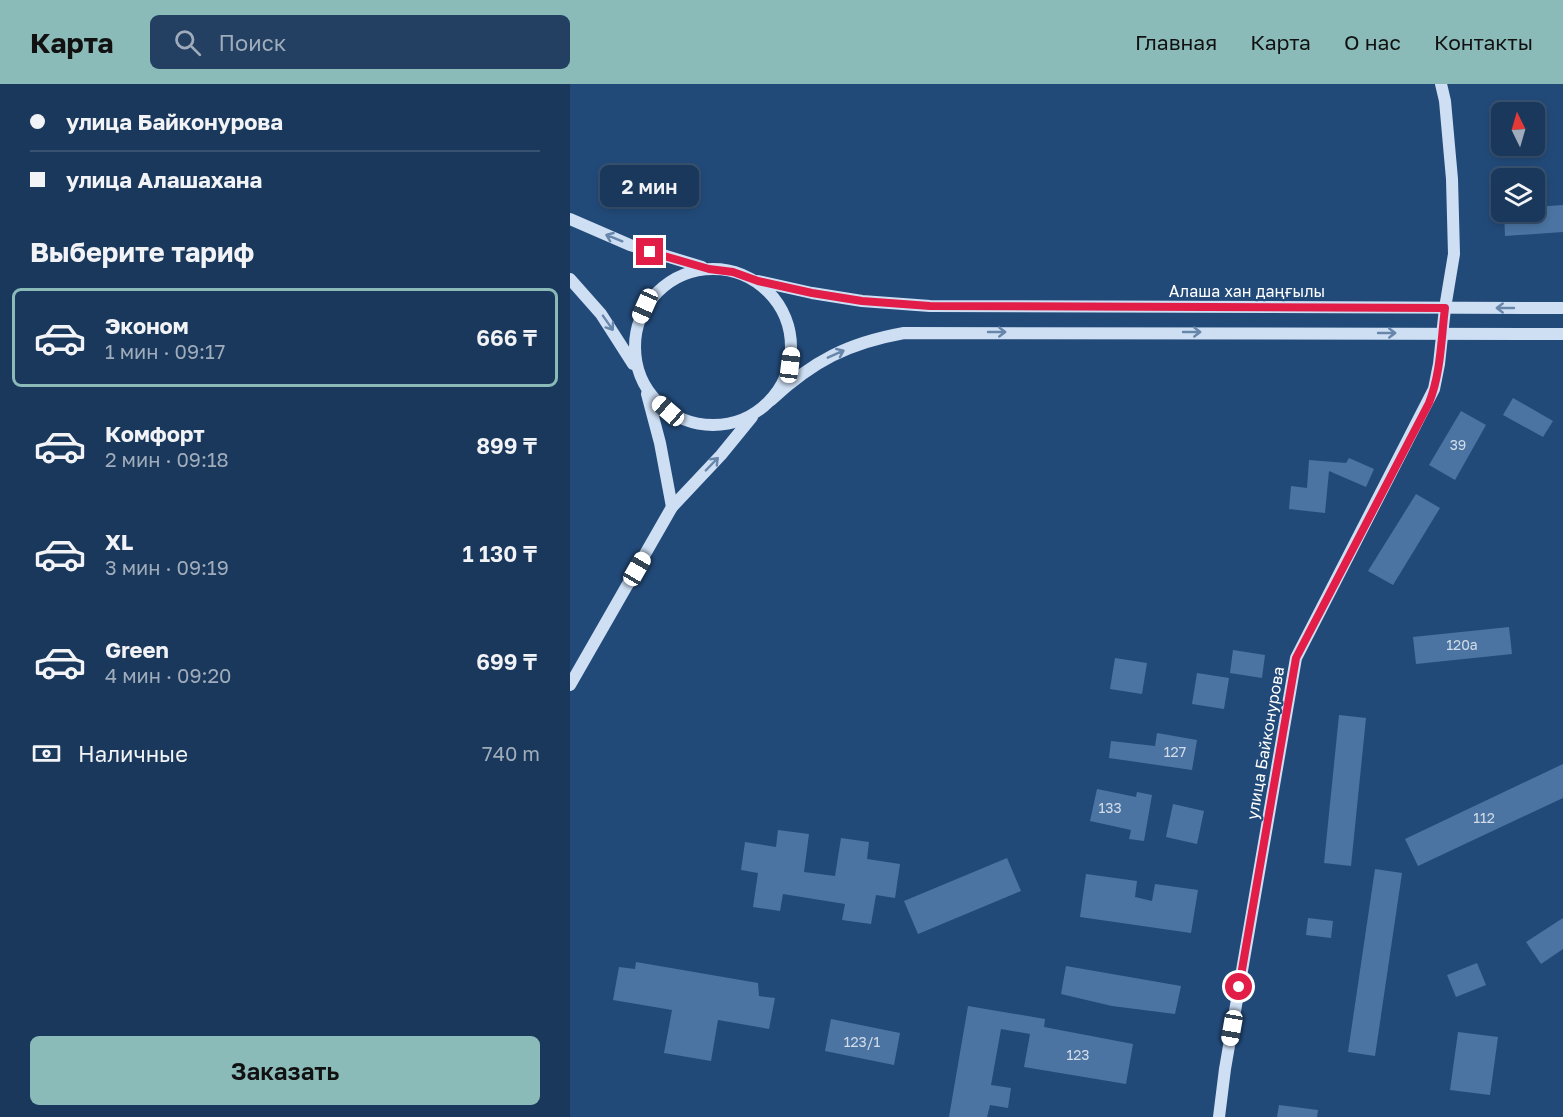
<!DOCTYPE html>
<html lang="ru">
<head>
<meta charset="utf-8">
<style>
	:root { --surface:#1a385b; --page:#233f61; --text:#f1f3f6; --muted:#9facbb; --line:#385271; --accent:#8bbbb9 }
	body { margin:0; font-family:"Golos Text",sans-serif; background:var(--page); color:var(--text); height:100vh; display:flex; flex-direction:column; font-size:22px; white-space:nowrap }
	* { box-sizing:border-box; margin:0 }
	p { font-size:20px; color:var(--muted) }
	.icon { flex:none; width:33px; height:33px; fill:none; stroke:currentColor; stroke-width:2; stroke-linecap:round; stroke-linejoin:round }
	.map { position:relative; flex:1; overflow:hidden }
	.panel { display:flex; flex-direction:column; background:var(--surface); width:570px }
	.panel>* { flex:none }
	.top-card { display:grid; align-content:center; height:132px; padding:0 30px; background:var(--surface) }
	.needle { width:39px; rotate:355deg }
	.controls { position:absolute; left:921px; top:18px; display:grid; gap:12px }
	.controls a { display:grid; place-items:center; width:54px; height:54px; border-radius:9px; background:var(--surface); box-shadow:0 3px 9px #0003,0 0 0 2px var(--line); font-size:30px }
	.end { position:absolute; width:27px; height:27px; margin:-14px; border:8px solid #e11d48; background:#fff; box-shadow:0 0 0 3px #fff }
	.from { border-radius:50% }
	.bubble { position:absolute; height:42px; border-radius:9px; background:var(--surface); box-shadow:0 3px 9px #0003,0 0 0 2px var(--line); font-size:20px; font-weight:600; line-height:42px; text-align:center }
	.car { position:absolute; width:18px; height:36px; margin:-18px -9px; border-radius:8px; box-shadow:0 0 4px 2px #0007; background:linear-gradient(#fff 24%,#345 0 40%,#fff 0 76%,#345 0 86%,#fff 0) }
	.top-card b { display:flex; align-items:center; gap:21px; height:57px; font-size:22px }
	.top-card b+b { border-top:2px solid var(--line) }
	.top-card i { width:15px; height:15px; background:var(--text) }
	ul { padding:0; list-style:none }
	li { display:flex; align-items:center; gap:18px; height:99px; margin:0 12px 9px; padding:0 18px; border:3px solid transparent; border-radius:9px }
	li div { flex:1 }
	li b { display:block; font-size:22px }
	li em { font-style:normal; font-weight:600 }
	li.selected { border-color:var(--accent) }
	li>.icon { width:54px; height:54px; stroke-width:1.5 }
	h2 { padding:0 30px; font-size:27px; line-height:72px }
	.pay { display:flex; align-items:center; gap:15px; height:66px; padding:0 30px; font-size:22px }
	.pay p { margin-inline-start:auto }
	.button { display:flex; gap:12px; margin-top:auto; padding:12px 30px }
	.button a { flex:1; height:69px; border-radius:9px; background:var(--accent); color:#111; font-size:24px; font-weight:600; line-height:69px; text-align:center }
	header { display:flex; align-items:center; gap:36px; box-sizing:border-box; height:84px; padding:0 30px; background:var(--accent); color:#111 }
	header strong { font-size:28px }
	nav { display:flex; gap:33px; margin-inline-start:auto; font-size:21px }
	.search { width:420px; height:54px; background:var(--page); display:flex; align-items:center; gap:15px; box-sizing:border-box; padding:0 21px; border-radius:9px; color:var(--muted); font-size:22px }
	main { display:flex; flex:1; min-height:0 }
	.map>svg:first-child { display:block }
</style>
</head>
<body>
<header>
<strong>Карта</strong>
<div class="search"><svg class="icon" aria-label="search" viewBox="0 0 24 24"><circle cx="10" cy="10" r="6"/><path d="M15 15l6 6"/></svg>Поиск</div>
<nav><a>Главная</a><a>Карта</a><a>О нас</a><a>Контакты</a></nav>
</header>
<main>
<section class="panel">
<div class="top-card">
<b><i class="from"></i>улица Байконурова</b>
<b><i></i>улица Алашахана</b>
</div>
<h2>Выберите тариф</h2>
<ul>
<li class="selected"><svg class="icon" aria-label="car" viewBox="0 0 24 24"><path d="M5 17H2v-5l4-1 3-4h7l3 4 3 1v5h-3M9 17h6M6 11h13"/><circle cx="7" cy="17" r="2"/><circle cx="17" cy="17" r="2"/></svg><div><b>Эконом</b><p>1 мин · 09:17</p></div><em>666 ₸</em></li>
<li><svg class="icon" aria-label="car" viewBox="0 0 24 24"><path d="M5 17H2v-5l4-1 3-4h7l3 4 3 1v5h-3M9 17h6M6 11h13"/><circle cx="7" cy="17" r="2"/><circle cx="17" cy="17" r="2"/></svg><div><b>Комфорт</b><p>2 мин · 09:18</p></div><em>899 ₸</em></li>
<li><svg class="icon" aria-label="car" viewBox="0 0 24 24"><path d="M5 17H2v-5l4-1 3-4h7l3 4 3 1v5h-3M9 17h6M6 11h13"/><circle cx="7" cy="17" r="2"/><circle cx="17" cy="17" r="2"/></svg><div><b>XL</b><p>3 мин · 09:19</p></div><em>1 130 ₸</em></li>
<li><svg class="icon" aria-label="car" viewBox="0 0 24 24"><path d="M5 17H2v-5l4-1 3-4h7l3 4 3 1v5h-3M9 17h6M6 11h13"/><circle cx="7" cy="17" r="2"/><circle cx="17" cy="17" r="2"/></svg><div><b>Green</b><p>4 мин · 09:20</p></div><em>699 ₸</em></li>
</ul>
<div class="pay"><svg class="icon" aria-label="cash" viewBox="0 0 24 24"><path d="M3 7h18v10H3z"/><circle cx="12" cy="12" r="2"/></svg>Наличные<p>740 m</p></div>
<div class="button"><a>Заказать</a></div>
</section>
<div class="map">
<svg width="993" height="1033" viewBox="0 0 993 1033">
	<rect width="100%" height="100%" fill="#224a79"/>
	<g fill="#4b74a3">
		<path d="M 993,121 L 993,148 L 935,152 L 934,128 L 964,128 L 964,123 Z"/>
		<path d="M 943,314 L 983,337 L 973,353 L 933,331 Z"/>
		<path d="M 891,327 L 916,341 L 885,396 L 859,381 Z"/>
		<path d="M 779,374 L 804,385 L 796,403 L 759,387 L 755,429 L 719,425 L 721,402 L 737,404 L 739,376 L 776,379 Z"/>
		<path d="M 846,410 L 870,424 L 823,501 L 798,487 Z"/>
		<path d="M 939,543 L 942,570 L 846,580 L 843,553 Z"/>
		<path d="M 663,566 L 695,571 L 692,594 L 660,589 Z"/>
		<path d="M 545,574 L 577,579 L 572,610 L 540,605 Z"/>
		<path d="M 627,589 L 659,594 L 654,625 L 622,620 Z"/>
		<path d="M 769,631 L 796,634 L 781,782 L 754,779 Z"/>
		<path d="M 587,649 L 627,656 L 622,686 L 539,674 L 541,657 L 585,662 Z"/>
		<path d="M 993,680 L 993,714 L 848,782 L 835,755 Z"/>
		<path d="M 527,705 L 566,713 L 567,708 L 582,711 L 574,757 L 559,755 L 561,746 L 520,737 Z"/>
		<path d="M 603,720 L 634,727 L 627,760 L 596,753 Z"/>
		<path d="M 208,746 L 239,750 L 234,788 L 265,792 L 271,754 L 299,758 L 297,775 L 330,780 L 325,814 L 306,811 L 301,840 L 272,836 L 275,820 L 213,810 L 210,827 L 183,823 L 188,789 L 171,786 L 175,758 L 206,763 Z"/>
		<path d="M 437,774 L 451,807 L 348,850 L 334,817 Z"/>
		<path d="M 805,785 L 832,789 L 805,972 L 778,968 Z"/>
		<path d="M 516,790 L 567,797 L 565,813 L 582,817 L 585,800 L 628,806 L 621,849 L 510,833 Z"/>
		<path d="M 738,834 L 763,837 L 761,854 L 736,851 Z"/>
		<path d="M 993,834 L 993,865 L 971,880 L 956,858 Z"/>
		<path d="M 66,878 L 188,899 L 189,912 L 205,914 L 199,945 L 148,936 L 141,977 L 94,969 L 102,926 L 43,916 L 49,883 L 65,885 Z"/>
		<path d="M 907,879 L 916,901 L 886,913 L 877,891 Z"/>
		<path d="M 496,882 L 611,902 L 605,930 L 542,922 L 491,910 Z"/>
		<path d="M 398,922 L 475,935 L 474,943 L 563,960 L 556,1000 L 454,983 L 460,950 L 431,945 L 421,1001 L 441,1004 L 438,1024 L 420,1021 L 417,1033 L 379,1033 Z"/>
		<path d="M 261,935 L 330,949 L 324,981 L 255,967 Z"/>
		<path d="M 888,948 L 928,953 L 920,1011 L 880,1006 Z"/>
		<path d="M 709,1021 L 748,1026 L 747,1033 L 707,1033 Z"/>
	</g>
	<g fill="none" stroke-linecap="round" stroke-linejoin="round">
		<g stroke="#cedff4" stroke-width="12">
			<path d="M 0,135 L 60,161 L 132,183"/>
			<circle cx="143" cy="263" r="78"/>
			<path d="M 0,195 L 31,230 L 63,280"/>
			<path d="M 188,197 L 242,209 L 292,217 L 360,222 L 993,224"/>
			<path d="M 77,310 L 90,359 L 102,423"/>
			<path d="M 201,316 C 243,277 278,259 334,249 L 993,250"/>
			<path d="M 0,601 L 102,423 L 151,371 L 182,333"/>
			<path d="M 649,1033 L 655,985 L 726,574 L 864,305 L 869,280 L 875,224 L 884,170 L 882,95 L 875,17 L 871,0"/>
		</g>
	</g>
	<defs><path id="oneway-shaft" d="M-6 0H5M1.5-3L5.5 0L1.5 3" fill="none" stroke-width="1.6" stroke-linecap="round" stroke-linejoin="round" transform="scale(1.5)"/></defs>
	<g stroke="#6786aa">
		<use href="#oneway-shaft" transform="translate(44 154) rotate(-158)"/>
		<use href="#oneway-shaft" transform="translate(935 224) rotate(-180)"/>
		<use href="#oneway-shaft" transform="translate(38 239) rotate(55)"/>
		<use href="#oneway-shaft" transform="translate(427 248)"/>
		<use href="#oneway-shaft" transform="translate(622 248)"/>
		<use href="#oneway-shaft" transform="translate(817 249)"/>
		<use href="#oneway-shaft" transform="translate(266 270) rotate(-24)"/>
		<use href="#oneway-shaft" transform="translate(142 380) rotate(-46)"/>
	</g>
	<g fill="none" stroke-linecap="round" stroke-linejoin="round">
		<path stroke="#e11d48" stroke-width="8" d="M 80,168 L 139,185 L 163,188 L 188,197 L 242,209 L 292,217 L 360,222 L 875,224 C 871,256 871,289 859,319 L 726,574 L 669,903"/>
	</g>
	<g text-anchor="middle" stroke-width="4.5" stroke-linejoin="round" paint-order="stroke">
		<g font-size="14" fill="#d2dce8">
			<text x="888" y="366">39</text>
			<text x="892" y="566">120а</text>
			<text x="605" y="673">127</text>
			<text x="540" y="729">133</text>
			<text x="914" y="739">112</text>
			<text x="292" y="963">123/1</text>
			<text x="508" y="976">123</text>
		</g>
		<g font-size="16" fill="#fff" stroke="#224a79">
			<text x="677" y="213">Алаша хан даңғылы</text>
			<text transform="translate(695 659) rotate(-80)" y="6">улица Байконурова</text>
		</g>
	</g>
</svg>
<div class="controls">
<a><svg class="needle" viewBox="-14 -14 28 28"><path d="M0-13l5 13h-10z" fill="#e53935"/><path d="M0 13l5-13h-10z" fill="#9facbb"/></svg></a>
<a><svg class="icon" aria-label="layers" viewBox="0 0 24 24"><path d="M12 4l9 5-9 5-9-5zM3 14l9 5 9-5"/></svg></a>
</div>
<i class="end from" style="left:669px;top:903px"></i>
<i class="end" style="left:80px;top:168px"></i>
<div class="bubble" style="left:30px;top:81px;width:99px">2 мин</div>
<i class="car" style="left:75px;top:222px;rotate:204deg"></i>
<i class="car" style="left:220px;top:281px;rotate:7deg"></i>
<i class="car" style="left:98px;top:327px;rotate:311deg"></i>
<i class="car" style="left:67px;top:485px;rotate:30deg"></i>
<i class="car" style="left:662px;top:944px;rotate:190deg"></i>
</div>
</main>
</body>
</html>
